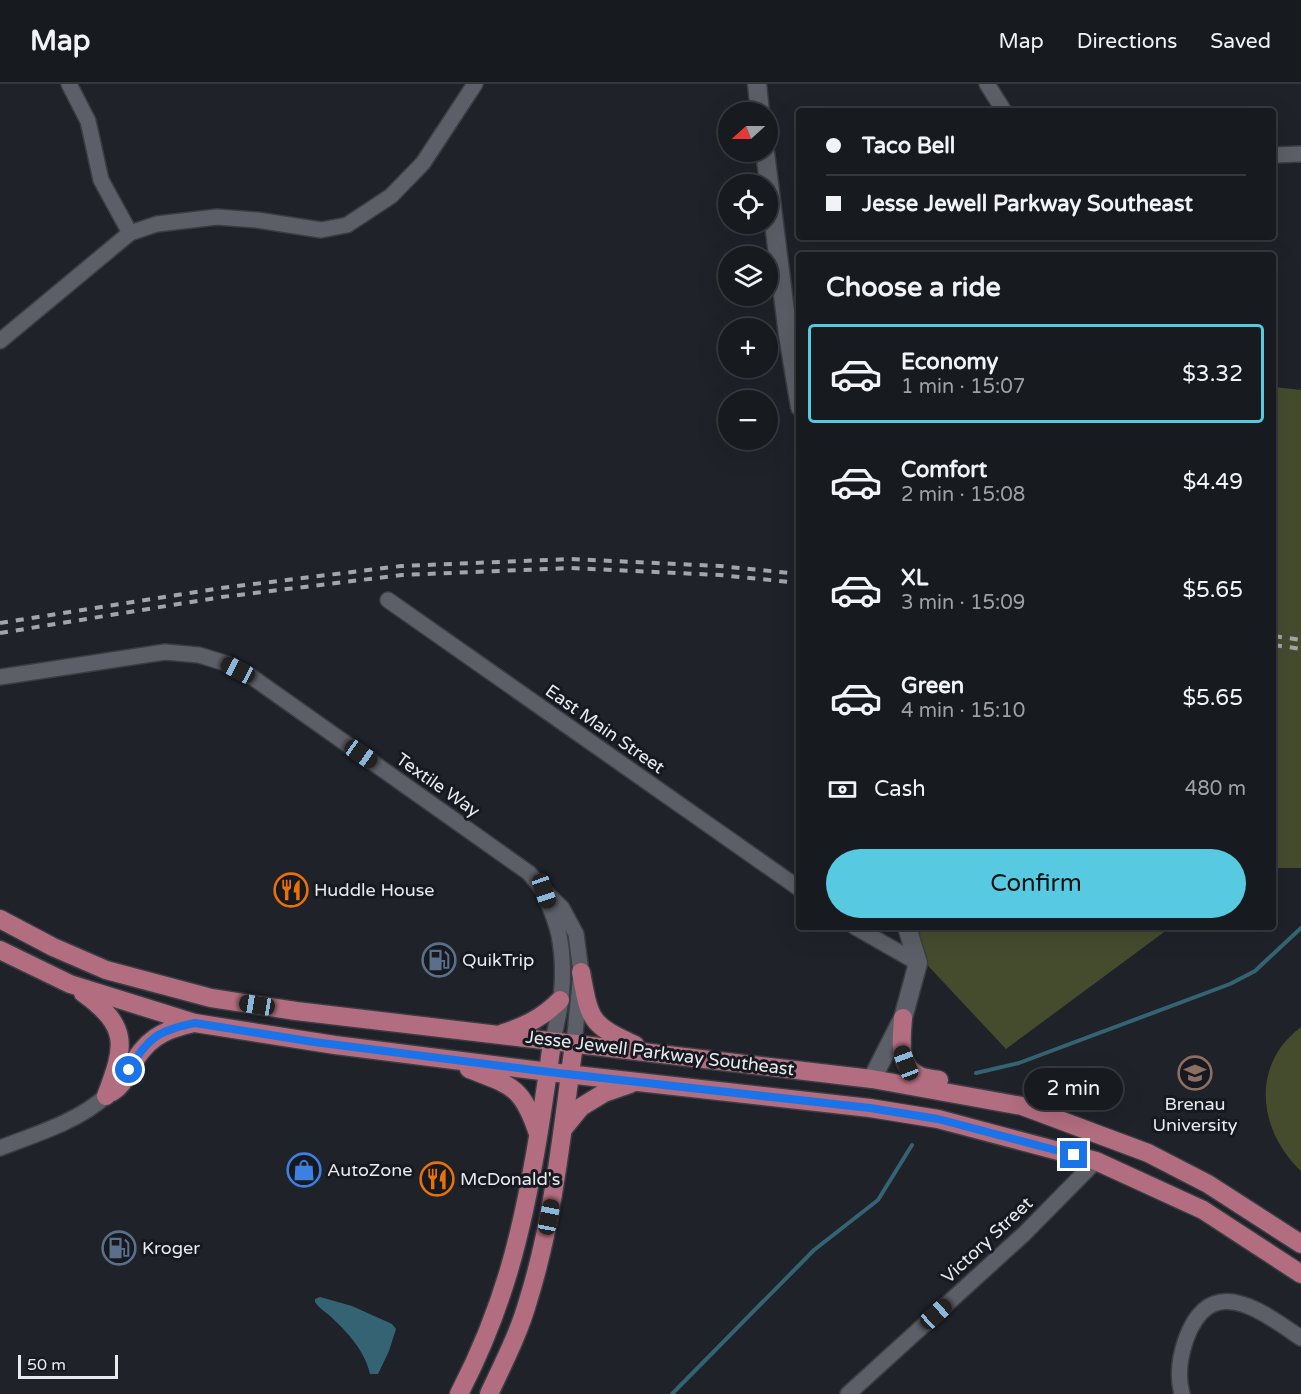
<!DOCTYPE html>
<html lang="en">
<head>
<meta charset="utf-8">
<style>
	:root { --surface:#171a1f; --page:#202328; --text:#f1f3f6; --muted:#9ea1a4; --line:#36383d; --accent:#57c9e1 }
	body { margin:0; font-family:"Varela Round",sans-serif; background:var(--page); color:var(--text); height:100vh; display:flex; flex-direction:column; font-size:22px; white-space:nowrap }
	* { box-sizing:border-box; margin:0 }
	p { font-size:20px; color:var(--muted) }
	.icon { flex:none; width:33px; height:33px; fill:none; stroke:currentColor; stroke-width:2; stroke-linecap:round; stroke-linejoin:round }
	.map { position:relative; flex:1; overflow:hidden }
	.panel { position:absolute; left:796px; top:168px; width:480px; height:678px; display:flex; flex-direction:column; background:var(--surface); border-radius:6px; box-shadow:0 6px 24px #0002,0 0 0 2px var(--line) }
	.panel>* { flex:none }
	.hud { position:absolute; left:796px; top:24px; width:480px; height:132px; border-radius:6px; box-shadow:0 6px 24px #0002,0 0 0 2px var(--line); display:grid; align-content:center; height:132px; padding:0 30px; background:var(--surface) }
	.needle { width:39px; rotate:249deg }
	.buttons { position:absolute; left:718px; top:18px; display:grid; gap:12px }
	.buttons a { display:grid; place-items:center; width:60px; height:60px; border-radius:50%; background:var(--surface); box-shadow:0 6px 24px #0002,0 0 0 2px var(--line); font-size:30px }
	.scale { position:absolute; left:18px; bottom:15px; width:100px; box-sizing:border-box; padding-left:6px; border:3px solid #e8eaee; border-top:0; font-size:16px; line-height:21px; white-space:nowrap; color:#e8eaee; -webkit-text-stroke:4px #16191f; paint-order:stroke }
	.end { position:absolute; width:27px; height:27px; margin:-14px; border:8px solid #1a73e8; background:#fff; box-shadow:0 0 0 3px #fff }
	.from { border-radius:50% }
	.bubble { position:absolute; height:42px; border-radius:21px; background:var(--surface); box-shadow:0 6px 24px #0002,0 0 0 2px var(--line); font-size:20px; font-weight:600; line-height:42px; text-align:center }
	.car { position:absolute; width:18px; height:36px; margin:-18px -9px; border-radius:8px; box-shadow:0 0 4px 2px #0007; background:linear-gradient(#222 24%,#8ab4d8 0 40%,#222 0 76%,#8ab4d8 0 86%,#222 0) }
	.hud b { display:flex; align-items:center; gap:21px; height:57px; font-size:22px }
	.hud b+b { border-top:2px solid var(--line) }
	.hud i { width:15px; height:15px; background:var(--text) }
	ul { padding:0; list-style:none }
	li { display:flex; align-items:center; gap:18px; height:99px; margin:0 12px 9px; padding:0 18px; border:3px solid transparent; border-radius:6px }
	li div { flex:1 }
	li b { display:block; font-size:22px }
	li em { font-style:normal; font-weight:600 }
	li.on { border-color:var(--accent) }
	li>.icon { width:54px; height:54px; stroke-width:1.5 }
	h2 { padding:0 30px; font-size:27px; line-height:72px }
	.pay { display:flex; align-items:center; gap:15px; height:66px; padding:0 30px; font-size:22px }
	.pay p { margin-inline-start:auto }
	.button { display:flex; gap:12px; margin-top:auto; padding:12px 30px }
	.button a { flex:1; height:69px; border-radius:36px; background:var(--accent); color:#111; font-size:24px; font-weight:600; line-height:69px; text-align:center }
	header { display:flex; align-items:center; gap:36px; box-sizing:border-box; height:84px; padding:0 30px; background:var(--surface); border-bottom:2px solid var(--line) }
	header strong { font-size:28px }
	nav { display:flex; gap:33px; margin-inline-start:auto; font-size:21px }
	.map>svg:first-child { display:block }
</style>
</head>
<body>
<header>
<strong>Map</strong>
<nav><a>Map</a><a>Directions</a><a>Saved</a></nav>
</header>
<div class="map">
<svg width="1301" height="1310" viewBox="0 0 1301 1310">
	<rect width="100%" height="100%" fill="#1f2229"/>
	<g fill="#454c2e">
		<path d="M 1274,303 L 1301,306 L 1301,784 L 1274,784 Z"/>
		<path d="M 899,843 L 1171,843 L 1006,965 L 902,854 Z"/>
		<path d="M 1301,943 L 1301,1087 C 1258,1046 1250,981 1301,943 Z"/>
	</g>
	<path fill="#346373" d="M 320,1213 L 352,1222 L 392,1240 L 396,1245 L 389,1267 L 378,1290 L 370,1290 C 365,1266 346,1247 329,1231 C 324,1227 319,1224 315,1218 L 315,1215 Z"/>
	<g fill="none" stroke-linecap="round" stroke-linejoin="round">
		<g stroke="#346373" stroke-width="4">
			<path d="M 976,989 L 1019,979 L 1230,900 L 1255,887 L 1301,844"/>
			<path d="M 672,1310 L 814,1166 L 878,1116 L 912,1061"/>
		</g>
		<g stroke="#3a3d42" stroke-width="18">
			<g id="minor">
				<path d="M 69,0 L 88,37 L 101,96 L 130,149"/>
				<path d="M 987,0 L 1004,27"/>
				<path d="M 1274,71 L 1301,70"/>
				<path d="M 0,257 L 130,149 L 157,140 L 217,133 L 257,136 L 321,146 L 347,141 L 391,112 L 423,79 L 475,0"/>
				<path d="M 388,516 L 800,805"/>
				<path d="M 0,593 L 165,568 L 199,571 L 225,579 L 252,593 L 529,789 L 544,807 L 562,824 L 576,850 L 581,888 L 574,960"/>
				<path d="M 545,810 C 550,823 556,837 559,851 C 566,887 562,923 552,958"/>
				<path d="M 855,843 L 918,879"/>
				<path d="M 0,1064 C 36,1050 77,1038 106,1012"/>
				<path d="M 848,1310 L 1024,1150 L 1096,1077"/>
				<path d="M 1182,1310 C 1177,1292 1180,1272 1186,1255 C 1211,1187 1261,1227 1301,1254"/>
			</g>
		</g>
		<g stroke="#3a3d42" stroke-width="21">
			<g id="tertiary">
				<path d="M 757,0 L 760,28"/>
				<path d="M 765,68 L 788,251 L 800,323"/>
				<path d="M 872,995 L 903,934 L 918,879 L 907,843"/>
			</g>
		</g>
		<g stroke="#3a3d42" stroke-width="21">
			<g id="primary">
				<path d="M 0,835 L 53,863 L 106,886 L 211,914 L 296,927 L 872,995 L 1022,1022 L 1148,1069 L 1208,1100 L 1301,1160"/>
				<path d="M 0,866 L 70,900 L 195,939 L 335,961 L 549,988 L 870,1024 L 938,1035 L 1096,1077 L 1203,1126 L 1301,1190"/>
				<path d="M 581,888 C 590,936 589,940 635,961"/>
				<path d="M 83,909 C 130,943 125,962 106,1012"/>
				<path d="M 903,934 C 902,953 896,982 920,992 C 925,994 933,995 939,996"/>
				<path d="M 503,949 C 526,942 543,933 560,916"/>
				<path d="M 469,985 C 510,1001 522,1002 537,1047"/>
				<path d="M 112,1008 C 122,1002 124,996 129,986 C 145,956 161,946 194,939"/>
				<path d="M 563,1045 L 581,1023 L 604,1009 L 630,1000"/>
				<path d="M 459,1310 C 504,1223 522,1149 538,1053 C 543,1022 548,990 552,958"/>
				<path d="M 489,1310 C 503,1280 519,1249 528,1217 C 554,1134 562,1047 574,960"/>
			</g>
		</g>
		<use href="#minor" stroke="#5c5f67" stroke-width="15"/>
		<use href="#tertiary" stroke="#5c5f67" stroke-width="18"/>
		<use href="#primary" stroke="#b36d80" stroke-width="18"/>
		<g stroke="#a3a5aa" stroke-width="4" stroke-dasharray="8 8" stroke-linecap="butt">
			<path d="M 0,539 L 221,504 L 401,482 L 571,475 L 720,482 L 800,490"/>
			<path d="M 0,549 L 222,513 L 402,491 L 571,484 L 720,491 L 800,499"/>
			<path d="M 1274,552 L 1301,556"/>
			<path d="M 1274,561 L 1301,565"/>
		</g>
	</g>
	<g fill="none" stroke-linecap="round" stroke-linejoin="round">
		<path stroke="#1a73e8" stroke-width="8" d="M 129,986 C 147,954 159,946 195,939 L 314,958 L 549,988 L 870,1024 L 938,1035 L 1074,1071"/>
	</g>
	<defs>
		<g id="restaurant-ring" transform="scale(1.725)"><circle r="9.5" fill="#16191f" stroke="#e8710a" stroke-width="1.5"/><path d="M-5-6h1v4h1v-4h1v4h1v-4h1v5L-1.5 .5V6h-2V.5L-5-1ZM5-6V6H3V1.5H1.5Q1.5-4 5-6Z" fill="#e8710a"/></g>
		<g id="fuel-ring" transform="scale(1.725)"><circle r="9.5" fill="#16191f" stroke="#5c6f8a" stroke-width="1.5"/><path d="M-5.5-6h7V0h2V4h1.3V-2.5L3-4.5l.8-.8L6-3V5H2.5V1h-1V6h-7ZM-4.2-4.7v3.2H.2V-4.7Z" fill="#5c6f8a"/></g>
		<g id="university-ring" transform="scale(1.725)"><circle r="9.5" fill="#16191f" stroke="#8d6e63" stroke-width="1.5"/><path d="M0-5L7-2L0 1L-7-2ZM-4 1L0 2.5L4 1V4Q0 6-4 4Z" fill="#8d6e63"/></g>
		<g id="shop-ring" transform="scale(1.725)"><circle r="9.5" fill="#16191f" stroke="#3f7fe0" stroke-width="1.5"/><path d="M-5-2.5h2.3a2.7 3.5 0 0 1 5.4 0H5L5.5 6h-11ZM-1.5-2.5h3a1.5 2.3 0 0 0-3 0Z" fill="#3f7fe0"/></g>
	</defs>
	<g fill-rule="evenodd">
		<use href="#restaurant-ring" x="291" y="806"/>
		<use href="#fuel-ring" x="439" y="876"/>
		<use href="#university-ring" x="1195" y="989"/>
		<use href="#shop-ring" x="304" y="1086"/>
		<use href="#restaurant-ring" x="437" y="1095"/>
		<use href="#fuel-ring" x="119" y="1164"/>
	</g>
	<g text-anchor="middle" stroke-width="6" stroke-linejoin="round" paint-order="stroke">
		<g font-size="18" fill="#e8eaee" stroke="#16191f">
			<text transform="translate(605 645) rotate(35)" y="6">East Main Street</text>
			<text transform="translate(438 701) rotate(35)" y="6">Textile Way</text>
			<text transform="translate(660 969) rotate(7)" y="6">Jesse Jewell Parkway Southeast</text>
			<text transform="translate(987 1156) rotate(-43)" y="6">Victory Street</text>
		</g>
		<g font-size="18" fill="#e8eaee" stroke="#16191f" text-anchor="start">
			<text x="314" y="812">Huddle House</text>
			<text x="462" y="882">QuikTrip</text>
			<text x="1195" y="1026" text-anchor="middle">Brenau<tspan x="1195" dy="21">University</tspan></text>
			<text x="327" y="1092">AutoZone</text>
			<text x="460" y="1101">McDonald's</text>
			<text x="142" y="1170">Kroger</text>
		</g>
	</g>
</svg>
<div class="buttons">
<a><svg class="needle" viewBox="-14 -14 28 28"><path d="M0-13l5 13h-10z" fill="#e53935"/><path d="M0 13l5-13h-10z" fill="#9ea1a4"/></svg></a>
<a><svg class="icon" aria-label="locate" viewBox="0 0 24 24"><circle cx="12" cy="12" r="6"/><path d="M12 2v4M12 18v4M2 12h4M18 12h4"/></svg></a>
<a><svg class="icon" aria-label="layers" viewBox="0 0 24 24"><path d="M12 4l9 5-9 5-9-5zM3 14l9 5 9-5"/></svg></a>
<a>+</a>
<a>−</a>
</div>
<div class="scale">50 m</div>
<i class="end from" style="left:129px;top:986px"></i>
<i class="end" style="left:1074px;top:1071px"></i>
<div class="bubble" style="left:1024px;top:984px;width:99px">2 min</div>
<i class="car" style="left:238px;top:586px;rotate:298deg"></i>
<i class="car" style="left:361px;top:670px;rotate:125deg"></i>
<i class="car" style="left:544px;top:807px;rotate:161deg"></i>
<i class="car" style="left:257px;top:921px;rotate:279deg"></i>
<i class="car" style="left:906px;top:979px;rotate:339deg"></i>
<i class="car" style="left:549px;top:1133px;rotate:11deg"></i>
<i class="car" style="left:936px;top:1230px;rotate:48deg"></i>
<div class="hud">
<b><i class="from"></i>Taco Bell</b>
<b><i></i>Jesse Jewell Parkway Southeast</b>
</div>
<section class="panel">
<h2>Choose a ride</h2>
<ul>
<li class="on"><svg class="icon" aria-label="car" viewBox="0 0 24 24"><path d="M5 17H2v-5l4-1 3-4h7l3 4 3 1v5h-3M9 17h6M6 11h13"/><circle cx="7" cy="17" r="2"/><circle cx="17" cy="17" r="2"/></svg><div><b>Economy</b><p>1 min · 15:07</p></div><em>$3.32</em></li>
<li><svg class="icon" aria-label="car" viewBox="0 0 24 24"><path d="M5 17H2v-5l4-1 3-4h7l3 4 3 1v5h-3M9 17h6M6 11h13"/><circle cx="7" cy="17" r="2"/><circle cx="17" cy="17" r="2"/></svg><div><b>Comfort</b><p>2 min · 15:08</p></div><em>$4.49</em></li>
<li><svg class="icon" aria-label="car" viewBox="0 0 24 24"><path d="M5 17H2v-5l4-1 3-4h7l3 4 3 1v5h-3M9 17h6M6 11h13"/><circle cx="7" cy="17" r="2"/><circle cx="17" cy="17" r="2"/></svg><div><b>XL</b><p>3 min · 15:09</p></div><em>$5.65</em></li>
<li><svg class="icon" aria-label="car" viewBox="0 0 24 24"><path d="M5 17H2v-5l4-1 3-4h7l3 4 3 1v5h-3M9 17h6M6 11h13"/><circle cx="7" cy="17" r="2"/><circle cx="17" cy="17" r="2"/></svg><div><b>Green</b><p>4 min · 15:10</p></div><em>$5.65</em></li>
</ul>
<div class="pay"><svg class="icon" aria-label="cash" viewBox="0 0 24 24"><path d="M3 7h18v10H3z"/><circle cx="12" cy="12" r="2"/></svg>Cash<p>480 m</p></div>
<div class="button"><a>Confirm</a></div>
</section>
</div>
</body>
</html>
